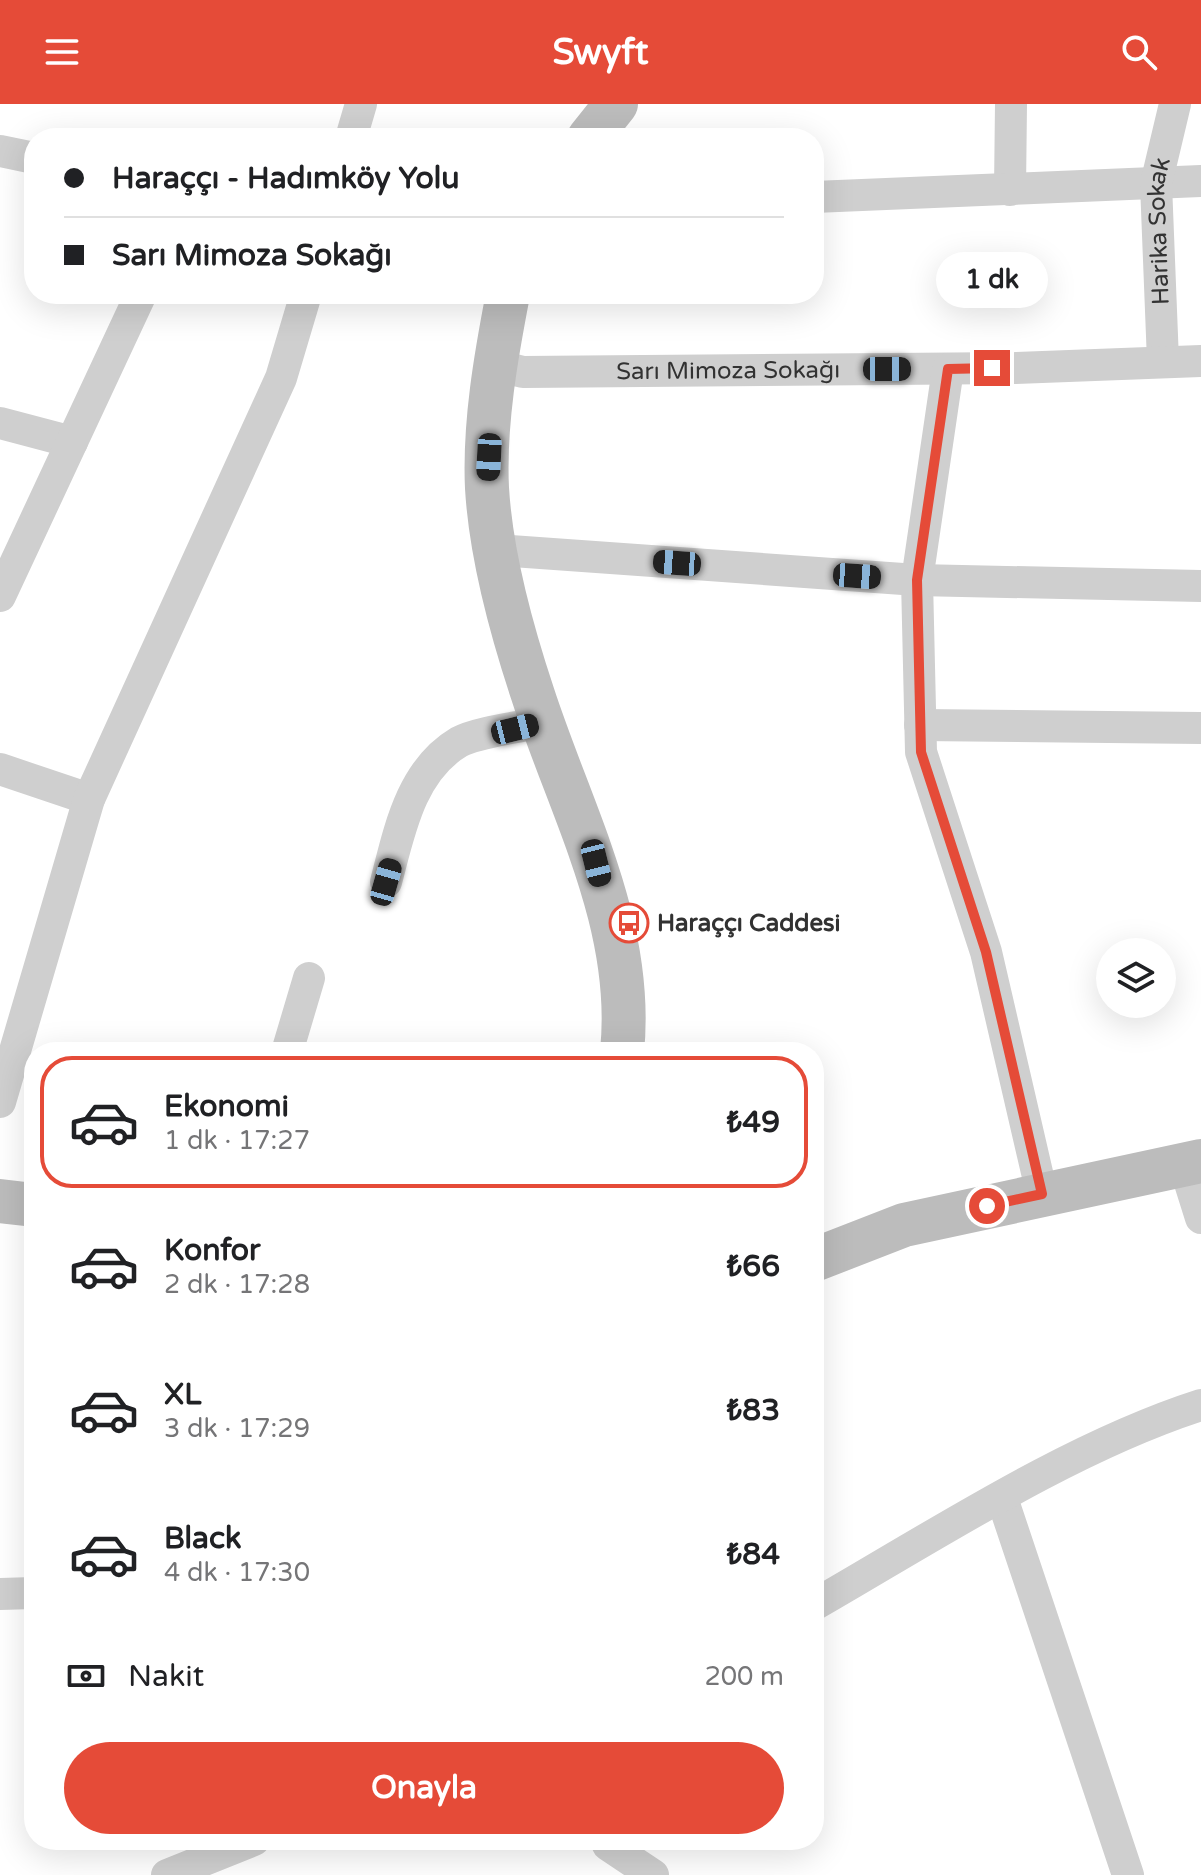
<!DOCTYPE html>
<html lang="tr">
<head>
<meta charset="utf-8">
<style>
	:root { --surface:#fff; --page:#f2f2f2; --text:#202124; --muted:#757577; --line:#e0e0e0; --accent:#e54b38 }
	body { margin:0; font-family:"Varela Round",sans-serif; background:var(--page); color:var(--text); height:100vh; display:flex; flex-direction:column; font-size:30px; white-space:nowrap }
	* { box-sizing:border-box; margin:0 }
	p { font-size:26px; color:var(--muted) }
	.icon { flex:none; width:44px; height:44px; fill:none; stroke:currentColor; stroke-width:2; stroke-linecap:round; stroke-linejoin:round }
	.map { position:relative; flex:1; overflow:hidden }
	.drawer { position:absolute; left:24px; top:938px; width:800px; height:808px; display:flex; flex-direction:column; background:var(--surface); border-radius:32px; box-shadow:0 8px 32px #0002 }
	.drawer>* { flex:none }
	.banner { position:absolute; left:24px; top:24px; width:800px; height:176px; border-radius:32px; box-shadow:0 8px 32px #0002; display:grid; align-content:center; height:176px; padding:0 40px; background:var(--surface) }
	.buttons { position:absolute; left:1096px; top:834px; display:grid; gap:16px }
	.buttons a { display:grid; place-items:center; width:80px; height:80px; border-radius:50%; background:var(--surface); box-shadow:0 8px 32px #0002; font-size:40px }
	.end { position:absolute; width:36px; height:36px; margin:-18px; border:10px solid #e54b38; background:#fff; box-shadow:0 0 0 4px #fff }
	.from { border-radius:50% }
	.bubble { position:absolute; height:56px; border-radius:28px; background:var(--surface); box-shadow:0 8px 32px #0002; font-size:26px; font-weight:800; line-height:56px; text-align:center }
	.car { position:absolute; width:24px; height:48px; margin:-24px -12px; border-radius:10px; box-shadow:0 0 6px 2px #0007; background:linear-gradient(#222 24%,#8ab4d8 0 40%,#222 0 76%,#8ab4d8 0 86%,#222 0) }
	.banner b { display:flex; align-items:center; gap:28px; height:76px; font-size:30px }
	.banner b+b { border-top:2px solid var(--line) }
	.banner i { width:20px; height:20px; background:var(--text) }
	ul { padding:14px 0 0; list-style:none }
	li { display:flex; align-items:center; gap:24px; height:132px; margin:0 16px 12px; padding:0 24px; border:4px solid transparent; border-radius:32px }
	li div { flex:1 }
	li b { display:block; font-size:30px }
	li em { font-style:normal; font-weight:800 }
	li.active { border-color:var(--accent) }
	li>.icon { width:72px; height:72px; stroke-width:1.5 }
	.pay { display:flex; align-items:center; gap:20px; height:88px; padding:0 40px; font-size:30px }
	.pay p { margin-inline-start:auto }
	.button { display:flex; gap:16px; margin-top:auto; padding:16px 40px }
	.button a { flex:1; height:92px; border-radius:48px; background:var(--accent); color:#fff; font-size:32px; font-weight:800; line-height:92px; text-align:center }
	header { display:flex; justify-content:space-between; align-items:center; height:104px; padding:0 40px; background:var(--accent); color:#fff; font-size:36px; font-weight:800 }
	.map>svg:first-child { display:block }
</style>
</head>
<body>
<header><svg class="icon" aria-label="menu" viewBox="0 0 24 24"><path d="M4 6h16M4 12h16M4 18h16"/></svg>Swyft<svg class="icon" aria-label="search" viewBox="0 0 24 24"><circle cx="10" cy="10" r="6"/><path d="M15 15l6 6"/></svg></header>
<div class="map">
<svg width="1201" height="1771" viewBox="0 0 1201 1771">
	<rect width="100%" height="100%" fill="#fff"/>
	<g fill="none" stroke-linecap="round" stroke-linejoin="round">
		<g stroke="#cfcfcf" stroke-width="32">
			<path d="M 351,34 L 361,0"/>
			<path d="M 0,47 L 34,54"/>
			<path d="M 1010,86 L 1011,0"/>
			<path d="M 814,93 L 1201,77"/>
			<path id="s1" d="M 1163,257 L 1156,80 L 1175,0"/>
			<path id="s2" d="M 495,261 L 523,268 L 1015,264 L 1201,257"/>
			<path d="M 948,265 L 917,476 L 921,648 L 986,848 L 1042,1090"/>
			<path d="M 0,319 L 72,338"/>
			<path d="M 497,446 L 917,476 L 1201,482"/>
			<path d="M 0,492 L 141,190"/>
			<path d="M 920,621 L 1201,624"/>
			<path d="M 0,665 L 89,695"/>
			<path d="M 386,778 C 399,729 410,667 459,638 C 477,628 521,623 543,618"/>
			<path d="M 287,948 L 309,874"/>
			<path d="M 0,998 L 89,695 L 281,274 L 306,190"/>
			<path d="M 1184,1060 L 1201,1114"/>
			<path d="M 1002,1394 L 1128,1771"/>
			<path d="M 0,1490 L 34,1489"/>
			<path d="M 814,1501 C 934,1432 1070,1343 1201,1301"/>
			<path d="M 606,1736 L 608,1741 L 653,1771"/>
			<path d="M 167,1771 L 254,1736"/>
		</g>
		<g stroke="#bcbcbc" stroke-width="44">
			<path d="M 589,34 L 616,0"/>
			<path d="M 508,190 C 496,252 484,320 487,384 C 491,453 511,525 533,591 C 571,708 635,821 622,948"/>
			<path d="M 0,1097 L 34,1101"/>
			<path d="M 814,1156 L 904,1121 L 1201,1057"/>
		</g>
	</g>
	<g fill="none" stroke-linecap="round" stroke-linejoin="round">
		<path stroke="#e54b38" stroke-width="10" d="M 987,1102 L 1042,1090 L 986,848 L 921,648 L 917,476 L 948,265 L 992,264"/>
	</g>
	<defs>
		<g id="bus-ring" transform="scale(2)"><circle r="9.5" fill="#fff" stroke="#e54b38" stroke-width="1.5"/><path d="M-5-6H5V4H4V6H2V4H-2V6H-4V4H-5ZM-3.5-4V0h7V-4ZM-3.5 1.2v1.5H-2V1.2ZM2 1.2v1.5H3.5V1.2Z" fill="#e54b38"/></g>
	</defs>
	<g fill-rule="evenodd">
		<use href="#bus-ring" x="629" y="819"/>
	</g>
	<g text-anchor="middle" stroke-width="8" stroke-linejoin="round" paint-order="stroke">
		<g font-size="24" fill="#323232" stroke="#fff">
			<text dy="8" stroke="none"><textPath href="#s1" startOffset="130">Harika Sokak</textPath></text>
			<text dy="8" stroke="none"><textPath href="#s2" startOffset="234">Sarı Mimoza Sokağı</textPath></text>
		</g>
		<g font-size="24" font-weight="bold" fill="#323232" stroke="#fff" text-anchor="start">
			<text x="657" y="827">Haraççı Caddesi</text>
		</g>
	</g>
</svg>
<div class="buttons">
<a><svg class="icon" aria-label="layers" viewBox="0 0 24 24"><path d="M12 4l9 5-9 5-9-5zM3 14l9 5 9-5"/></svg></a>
</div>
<i class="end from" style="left:987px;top:1102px"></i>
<i class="end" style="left:992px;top:264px"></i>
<div class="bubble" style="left:936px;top:148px;width:112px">1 dk</div>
<i class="car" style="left:887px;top:265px;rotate:90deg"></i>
<i class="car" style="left:489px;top:353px;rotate:183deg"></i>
<i class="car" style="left:677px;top:459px;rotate:274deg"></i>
<i class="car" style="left:857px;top:472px;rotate:94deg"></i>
<i class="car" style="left:515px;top:625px;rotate:76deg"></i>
<i class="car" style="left:596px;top:759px;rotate:166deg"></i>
<i class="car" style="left:386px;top:778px;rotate:16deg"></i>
<div class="banner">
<b><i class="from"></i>Haraççı - Hadımköy Yolu</b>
<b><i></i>Sarı Mimoza Sokağı</b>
</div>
<section class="drawer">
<ul>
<li class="active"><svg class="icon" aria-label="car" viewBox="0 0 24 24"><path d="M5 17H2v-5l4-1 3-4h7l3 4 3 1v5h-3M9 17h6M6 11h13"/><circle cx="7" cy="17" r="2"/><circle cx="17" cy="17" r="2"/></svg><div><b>Ekonomi</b><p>1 dk · 17:27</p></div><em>₺49</em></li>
<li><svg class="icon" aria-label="car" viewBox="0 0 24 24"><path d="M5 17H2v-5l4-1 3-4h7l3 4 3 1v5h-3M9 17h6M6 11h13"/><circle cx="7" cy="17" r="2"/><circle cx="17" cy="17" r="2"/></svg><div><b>Konfor</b><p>2 dk · 17:28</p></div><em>₺66</em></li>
<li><svg class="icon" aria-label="car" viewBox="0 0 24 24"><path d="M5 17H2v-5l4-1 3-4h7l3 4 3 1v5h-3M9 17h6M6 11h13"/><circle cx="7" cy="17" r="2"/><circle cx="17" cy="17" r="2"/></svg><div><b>XL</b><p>3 dk · 17:29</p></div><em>₺83</em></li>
<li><svg class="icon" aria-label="car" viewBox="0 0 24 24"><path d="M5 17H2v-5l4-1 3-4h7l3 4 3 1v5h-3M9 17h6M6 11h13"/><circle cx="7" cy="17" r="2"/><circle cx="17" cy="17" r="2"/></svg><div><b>Black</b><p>4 dk · 17:30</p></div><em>₺84</em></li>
</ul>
<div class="pay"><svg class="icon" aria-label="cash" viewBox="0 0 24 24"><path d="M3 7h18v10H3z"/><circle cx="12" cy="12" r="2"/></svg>Nakit<p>200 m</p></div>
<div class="button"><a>Onayla</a></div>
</section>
</div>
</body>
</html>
